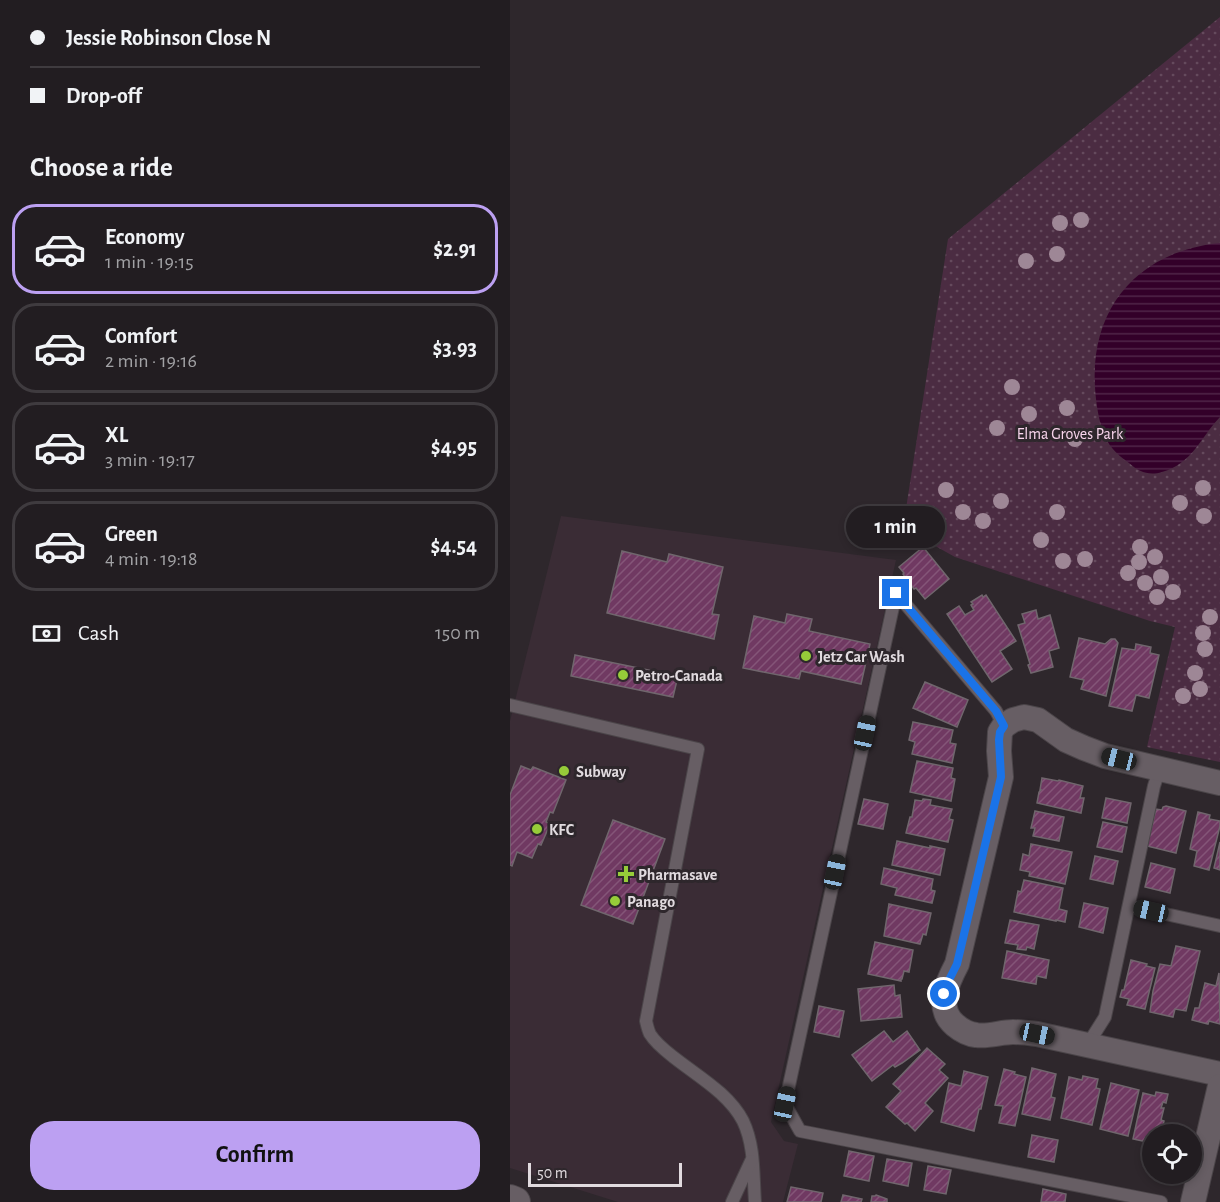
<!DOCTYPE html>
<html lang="en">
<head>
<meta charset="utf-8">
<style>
	:root { --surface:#221d21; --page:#2a262a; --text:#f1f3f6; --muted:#a2a2a5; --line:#3f3b3f; --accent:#bca0f2 }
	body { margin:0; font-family:"Alegreya Sans",sans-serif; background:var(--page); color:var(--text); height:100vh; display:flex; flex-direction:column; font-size:22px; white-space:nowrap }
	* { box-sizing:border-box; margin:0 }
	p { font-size:20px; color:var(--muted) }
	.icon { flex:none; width:33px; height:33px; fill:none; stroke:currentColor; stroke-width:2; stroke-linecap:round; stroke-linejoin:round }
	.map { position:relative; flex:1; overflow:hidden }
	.side { display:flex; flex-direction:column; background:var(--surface); width:510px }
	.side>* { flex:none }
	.guide { display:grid; align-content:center; height:132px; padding:0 30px; background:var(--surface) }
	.controls { position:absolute; left:632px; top:1124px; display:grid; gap:12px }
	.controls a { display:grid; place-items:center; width:60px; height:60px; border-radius:50%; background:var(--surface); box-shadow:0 3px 9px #0003,0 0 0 2px var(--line); font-size:30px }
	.scale { position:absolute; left:18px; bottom:15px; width:154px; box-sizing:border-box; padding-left:6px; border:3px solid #e1dbdf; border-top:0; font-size:16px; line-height:21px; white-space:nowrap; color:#e1dbdf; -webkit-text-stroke:4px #2e272c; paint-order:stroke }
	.end { position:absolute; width:27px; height:27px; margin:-14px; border:8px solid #1a73e8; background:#fff; box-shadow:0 0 0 3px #fff }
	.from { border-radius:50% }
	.bubble { position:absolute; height:42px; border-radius:21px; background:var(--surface); box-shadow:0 3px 9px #0003,0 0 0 2px var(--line); font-size:20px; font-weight:600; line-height:42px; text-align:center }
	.car { position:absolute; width:18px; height:36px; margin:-18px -9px; border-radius:8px; box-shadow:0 0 4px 2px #0007; background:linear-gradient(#222 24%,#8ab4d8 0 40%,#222 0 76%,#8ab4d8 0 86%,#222 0) }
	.guide b { display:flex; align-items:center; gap:21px; height:57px; font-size:22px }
	.guide b+b { border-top:2px solid var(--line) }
	.guide i { width:15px; height:15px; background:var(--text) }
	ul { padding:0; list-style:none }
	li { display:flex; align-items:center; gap:18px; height:90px; margin:0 12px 9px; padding:0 18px; border:3px solid var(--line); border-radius:24px }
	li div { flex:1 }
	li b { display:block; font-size:22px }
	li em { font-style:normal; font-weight:600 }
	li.current { border-color:var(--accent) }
	li>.icon { width:54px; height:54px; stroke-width:1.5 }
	h2 { padding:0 30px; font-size:27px; line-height:72px }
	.pay { display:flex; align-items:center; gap:15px; height:66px; padding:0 30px; font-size:22px }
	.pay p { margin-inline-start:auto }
	.primary-button { display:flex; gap:12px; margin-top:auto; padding:12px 30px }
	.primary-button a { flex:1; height:69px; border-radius:24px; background:var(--accent); color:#111; font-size:24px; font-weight:600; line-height:69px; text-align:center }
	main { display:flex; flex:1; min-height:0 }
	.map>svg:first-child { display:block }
</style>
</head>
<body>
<main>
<section class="side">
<div class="guide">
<b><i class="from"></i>Jessie Robinson Close N</b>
<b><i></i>Drop-off</b>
</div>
<h2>Choose a ride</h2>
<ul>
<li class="current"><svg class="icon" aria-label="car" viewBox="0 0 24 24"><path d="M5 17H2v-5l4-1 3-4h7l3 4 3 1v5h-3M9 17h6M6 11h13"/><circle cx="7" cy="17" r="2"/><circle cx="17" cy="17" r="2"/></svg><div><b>Economy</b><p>1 min · 19:15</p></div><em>$2.91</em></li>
<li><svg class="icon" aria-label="car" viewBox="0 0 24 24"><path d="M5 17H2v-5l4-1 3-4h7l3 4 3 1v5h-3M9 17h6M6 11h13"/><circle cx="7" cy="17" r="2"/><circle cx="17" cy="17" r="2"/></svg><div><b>Comfort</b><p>2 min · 19:16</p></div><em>$3.93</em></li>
<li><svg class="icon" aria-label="car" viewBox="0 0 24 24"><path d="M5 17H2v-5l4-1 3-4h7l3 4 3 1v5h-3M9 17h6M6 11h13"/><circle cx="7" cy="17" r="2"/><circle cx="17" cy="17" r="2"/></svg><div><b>XL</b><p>3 min · 19:17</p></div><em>$4.95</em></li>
<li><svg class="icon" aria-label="car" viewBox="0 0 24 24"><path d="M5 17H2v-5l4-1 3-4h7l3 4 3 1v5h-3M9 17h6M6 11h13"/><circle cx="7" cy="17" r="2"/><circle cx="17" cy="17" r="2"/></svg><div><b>Green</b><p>4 min · 19:18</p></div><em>$4.54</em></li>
</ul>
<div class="pay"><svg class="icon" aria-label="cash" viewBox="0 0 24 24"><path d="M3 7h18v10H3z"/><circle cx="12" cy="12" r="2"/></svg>Cash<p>150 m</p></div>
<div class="primary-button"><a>Confirm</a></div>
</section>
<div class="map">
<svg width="710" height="1202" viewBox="0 0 710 1202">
	<defs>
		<pattern id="park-dots" width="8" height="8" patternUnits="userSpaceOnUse" patternTransform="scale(1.5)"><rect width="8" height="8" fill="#4b2c42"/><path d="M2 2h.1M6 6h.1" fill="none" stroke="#654a5d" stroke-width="1.8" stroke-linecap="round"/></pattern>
		<pattern id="water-rules" width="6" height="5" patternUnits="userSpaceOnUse" patternTransform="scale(1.5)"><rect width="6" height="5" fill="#330029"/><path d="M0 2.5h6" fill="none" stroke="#502548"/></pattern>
		<pattern id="building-hatch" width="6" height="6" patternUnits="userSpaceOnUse" patternTransform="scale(1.5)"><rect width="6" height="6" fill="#703962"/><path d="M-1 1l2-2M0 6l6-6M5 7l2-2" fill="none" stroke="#845578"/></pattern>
	</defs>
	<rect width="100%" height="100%" fill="#2e272c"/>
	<path fill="#3a2c35" d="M 51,516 L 386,560 L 261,1122 L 274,1141 L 288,1144 L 273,1202 L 108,1202 L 0,1168 L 0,721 Z"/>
	<path fill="url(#park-dots)" d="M 710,17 L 710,762 L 637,747 L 665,627 L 640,621 L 445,557 L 393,528 L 438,239 Z"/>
	<path fill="url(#water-rules)" d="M 710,243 L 710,417 C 690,438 683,463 652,472 C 639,476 629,472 619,463 C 613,459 607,454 602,448 C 590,433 586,405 585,387 C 580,306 630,251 710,243 Z"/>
	<g fill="url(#building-hatch)" stroke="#70666d" stroke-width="1.5">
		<path d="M 413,547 L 439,579 L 415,599 L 406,588 L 404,589 L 393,574 L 394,573 L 389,567 Z"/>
		<path d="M 112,551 L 157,562 L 159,554 L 213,567 L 202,614 L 209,615 L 204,639 L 97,613 Z"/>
		<path d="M 472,595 L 473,597 L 476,595 L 506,641 L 490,651 L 502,669 L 482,682 L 437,614 L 449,606 L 455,615 L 464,610 L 461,605 L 463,604 L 461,602 Z"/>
		<path d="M 526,610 L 528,619 L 540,615 L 549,648 L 539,651 L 543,667 L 521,673 L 518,665 L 520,664 L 508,625 L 515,623 L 512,614 Z"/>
		<path d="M 277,614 L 302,619 L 299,631 L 360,644 L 351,684 L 291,671 L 289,679 L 233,668 L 244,616 L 275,623 Z"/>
		<path d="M 569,638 L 595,644 L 601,639 L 605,639 L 608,643 L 596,696 L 571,689 L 574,680 L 560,677 Z"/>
		<path d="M 626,644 L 641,647 L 640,653 L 649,655 L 639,698 L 626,695 L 622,711 L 599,706 L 612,648 L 625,650 Z"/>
		<path d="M 65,655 L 168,676 L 163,697 L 61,676 Z"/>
		<path d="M 415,682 L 458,700 L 447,727 L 403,708 Z"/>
		<path d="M 403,722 L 443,730 L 440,743 L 446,744 L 442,763 L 402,754 L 405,742 L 399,740 Z"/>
		<path d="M 407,761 L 443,768 L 441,778 L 445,779 L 441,801 L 400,792 Z"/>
		<path d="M 11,766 L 21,770 L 23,767 L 56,780 L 43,813 L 40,812 L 36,822 L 40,824 L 31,845 L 28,844 L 22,858 L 7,852 L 2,866 L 0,865 L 0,795 Z"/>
		<path d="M 532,778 L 548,781 L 549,780 L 573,786 L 570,798 L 574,798 L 571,813 L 527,803 L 529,792 L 531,790 L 530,790 Z"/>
		<path d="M 596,798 L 621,803 L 617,823 L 592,818 Z"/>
		<path d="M 354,799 L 378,804 L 373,829 L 348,824 Z"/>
		<path d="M 413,799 L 421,800 L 420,805 L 442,809 L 439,819 L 443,820 L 438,842 L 396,833 L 400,817 L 402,817 L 405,800 L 412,801 Z"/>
		<path d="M 656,806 L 676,811 L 666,853 L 637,846 L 646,809 L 652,810 L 653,807 Z"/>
		<path d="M 525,811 L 554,817 L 549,841 L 523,836 L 525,828 L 521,828 Z"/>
		<path d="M 688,812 L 700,815 L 699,819 L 710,821 L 710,826 L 699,870 L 684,866 L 687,851 L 680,849 Z"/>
		<path d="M 103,820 L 155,839 L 123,924 L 71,905 Z"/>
		<path d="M 593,822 L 617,827 L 612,852 L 587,847 Z"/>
		<path d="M 387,841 L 420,848 L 420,846 L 435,849 L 430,875 L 382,865 Z"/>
		<path d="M 710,842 L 710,870 L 704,868 Z"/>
		<path d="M 521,844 L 562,852 L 555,884 L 519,876 L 520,872 L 510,870 L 513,854 L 519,856 Z"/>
		<path d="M 585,856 L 608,861 L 603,884 L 580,879 Z"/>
		<path d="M 641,863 L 665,869 L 660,893 L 635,887 Z"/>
		<path d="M 374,868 L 423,879 L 421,890 L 425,891 L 422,903 L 385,895 L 387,888 L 371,884 Z"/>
		<path d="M 514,880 L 553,888 L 549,909 L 557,911 L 555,922 L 546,920 L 546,921 L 504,912 L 508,891 L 511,892 Z"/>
		<path d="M 574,903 L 598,908 L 593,933 L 569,927 Z"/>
		<path d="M 379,904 L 421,913 L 416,935 L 413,934 L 410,944 L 374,936 Z"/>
		<path d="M 500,920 L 529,925 L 524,949 L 517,947 L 516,950 L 507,949 L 508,945 L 495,943 Z"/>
		<path d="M 365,942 L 403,950 L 399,972 L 394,971 L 392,979 L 391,979 L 391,981 L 358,974 Z"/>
		<path d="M 666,946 L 690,951 L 676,1011 L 665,1009 L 663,1017 L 640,1012 L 643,991 L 650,964 L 661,966 Z"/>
		<path d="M 497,951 L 539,960 L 536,978 L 527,976 L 526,984 L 492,978 Z"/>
		<path d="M 621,960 L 637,964 L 636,966 L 645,968 L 635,1009 L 617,1005 L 619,999 L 610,997 L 612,990 L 614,990 Z"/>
		<path d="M 709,973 L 710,1024 L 699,1021 L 698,1024 L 682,1020 L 685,1008 L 689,1008 L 695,983 L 706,986 Z"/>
		<path d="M 384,985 L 385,996 L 390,995 L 392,1017 L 351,1021 L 348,989 Z"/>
		<path d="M 309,1006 L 334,1011 L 329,1037 L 304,1032 Z"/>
		<path d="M 374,1031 L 383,1042 L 397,1031 L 410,1050 L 392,1063 L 385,1067 L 383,1065 L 362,1081 L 342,1055 Z"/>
		<path d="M 417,1048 L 435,1064 L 429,1070 L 438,1078 L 415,1103 L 423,1111 L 405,1131 L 397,1123 L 395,1124 L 376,1107 L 391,1091 L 383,1084 Z"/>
		<path d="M 522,1068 L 546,1074 L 541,1097 L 545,1098 L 540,1120 L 512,1114 Z"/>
		<path d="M 494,1069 L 505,1072 L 504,1074 L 516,1077 L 505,1126 L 489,1123 L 493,1106 L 485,1105 Z"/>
		<path d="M 454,1071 L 478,1077 L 471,1109 L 469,1109 L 464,1131 L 431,1122 L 439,1083 L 451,1086 Z"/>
		<path d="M 573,1076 L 588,1079 L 586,1088 L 590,1089 L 582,1125 L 551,1118 L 559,1077 L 572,1080 Z"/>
		<path d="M 601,1083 L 629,1090 L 618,1136 L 590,1129 Z"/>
		<path d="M 646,1092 L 658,1094 L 656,1103 L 653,1102 L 651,1108 L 654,1108 L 651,1120 L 654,1121 L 651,1134 L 642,1134 L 642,1143 L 623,1139 L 633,1093 L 645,1096 Z"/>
		<path d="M 522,1135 L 548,1140 L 544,1162 L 518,1157 Z"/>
		<path d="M 339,1151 L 364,1156 L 359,1181 L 334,1176 Z"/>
		<path d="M 377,1159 L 402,1163 L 398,1186 L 373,1181 Z"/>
		<path d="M 418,1166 L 441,1170 L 436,1194 L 414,1190 Z"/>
		<path d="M 281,1187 L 313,1193 L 311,1202 L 277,1202 Z"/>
		<path d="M 533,1189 L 556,1194 L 555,1202 L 531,1202 Z"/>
		<path d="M 333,1195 L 352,1199 L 351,1202 L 331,1202 Z"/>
		<path d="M 366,1195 L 377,1199 L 377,1202 L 361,1202 L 362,1196 L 365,1196 Z"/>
	</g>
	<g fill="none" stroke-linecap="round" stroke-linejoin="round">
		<g stroke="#4b4549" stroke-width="14">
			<g id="service">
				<path d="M 386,593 L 275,1104 L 290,1131 L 651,1202"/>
				<path d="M 386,593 L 486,711 L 494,726"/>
				<path d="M 0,705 L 188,749 L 136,1021 C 137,1025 138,1030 140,1034 C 146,1044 157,1052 166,1059 C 189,1077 219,1094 233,1121 C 245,1146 243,1175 245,1202"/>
				<path d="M 619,906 L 710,926"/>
				<path d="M 578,1044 L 595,1017 L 644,786 L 648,774 L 642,769"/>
				<path d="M 222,1202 L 241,1161"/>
			</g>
		</g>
		<g stroke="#4b4549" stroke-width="26">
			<g id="minor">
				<path d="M 710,783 L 595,756 L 574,748 L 556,740 L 528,720 L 514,717 L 503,720 L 494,726 L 490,732 L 489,751 L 491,777 L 447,964 C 437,983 425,1008 445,1025 C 451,1030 458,1034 466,1035 C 478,1037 491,1032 503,1032 C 511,1032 519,1033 527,1034 L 710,1074"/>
				<path d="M 683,1202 L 710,1086"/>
			</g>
		</g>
		<g stroke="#4b4549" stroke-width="32">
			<path id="tertiary" d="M 0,1200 L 5,1202"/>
		</g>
		<use href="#service" stroke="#675e64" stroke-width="12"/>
		<use href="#minor" stroke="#675e64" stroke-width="24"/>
		<use href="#tertiary" stroke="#675e64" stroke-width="30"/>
	</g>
	<g fill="#9e8796">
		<circle cx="571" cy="220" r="8"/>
		<circle cx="550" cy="223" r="8"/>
		<circle cx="547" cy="254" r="8"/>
		<circle cx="516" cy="261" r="8"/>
		<circle cx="502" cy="387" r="8"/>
		<circle cx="557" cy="408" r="8"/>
		<circle cx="519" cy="414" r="8"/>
		<circle cx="487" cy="428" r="8"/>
		<circle cx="565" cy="439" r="8"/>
		<circle cx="693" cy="488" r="8"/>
		<circle cx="436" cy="490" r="8"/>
		<circle cx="491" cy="501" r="8"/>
		<circle cx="670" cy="503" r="8"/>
		<circle cx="453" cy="512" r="8"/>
		<circle cx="547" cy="512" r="8"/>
		<circle cx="694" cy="516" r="8"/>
		<circle cx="473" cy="521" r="8"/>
		<circle cx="531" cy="540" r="8"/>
		<circle cx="630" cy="547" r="8"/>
		<circle cx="645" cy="557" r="8"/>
		<circle cx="575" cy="559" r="8"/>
		<circle cx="553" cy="561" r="8"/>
		<circle cx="629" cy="562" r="8"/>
		<circle cx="618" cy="573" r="8"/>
		<circle cx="651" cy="577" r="8"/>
		<circle cx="635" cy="583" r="8"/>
		<circle cx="663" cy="592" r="8"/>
		<circle cx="647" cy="597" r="8"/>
		<circle cx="700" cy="617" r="8"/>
		<circle cx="693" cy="633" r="8"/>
		<circle cx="695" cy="649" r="8"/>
		<circle cx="685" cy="673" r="8"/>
		<circle cx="690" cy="689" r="8"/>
		<circle cx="673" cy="696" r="8"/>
	</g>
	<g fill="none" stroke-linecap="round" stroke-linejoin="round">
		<path stroke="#1a73e8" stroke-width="8" d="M 386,593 L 486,711 L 494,726 L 490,732 L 489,740 L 491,777 L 447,964 L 438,982 L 434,994"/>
	</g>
	<g fill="#96cc39" stroke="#2e272c" stroke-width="2">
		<circle cx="296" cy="656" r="6"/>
		<circle cx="113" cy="675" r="6"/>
		<circle cx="54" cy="771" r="6"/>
		<circle cx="27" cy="829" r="6"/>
		<path d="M113 865h6v6h6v6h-6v6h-6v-6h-6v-6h6z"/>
		<circle cx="105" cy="901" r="6"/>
	</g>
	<g text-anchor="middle" stroke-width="6" stroke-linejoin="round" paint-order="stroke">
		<g font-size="16" fill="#f9d5ed" stroke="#2e272c">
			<text x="560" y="439">Elma Groves Park</text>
		</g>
		<g font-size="16" font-weight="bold" fill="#e1dbdf" stroke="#2e272c" text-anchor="start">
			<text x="308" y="662">Jetz Car Wash</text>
			<text x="125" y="681">Petro-Canada</text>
			<text x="66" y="777">Subway</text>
			<text x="39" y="835">KFC</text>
			<text x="128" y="880">Pharmasave</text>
			<text x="117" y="907">Panago</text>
		</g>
	</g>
</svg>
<div class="controls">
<a><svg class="icon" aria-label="locate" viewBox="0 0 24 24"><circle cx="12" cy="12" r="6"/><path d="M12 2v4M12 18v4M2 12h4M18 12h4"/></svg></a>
</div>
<div class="scale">50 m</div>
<i class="end from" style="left:434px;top:994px"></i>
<i class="end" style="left:386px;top:593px"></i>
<div class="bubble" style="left:336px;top:506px;width:99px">1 min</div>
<i class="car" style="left:355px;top:733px;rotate:12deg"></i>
<i class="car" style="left:609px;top:759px;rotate:284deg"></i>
<i class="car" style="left:325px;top:872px;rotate:12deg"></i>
<i class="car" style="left:641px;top:911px;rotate:283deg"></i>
<i class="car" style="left:527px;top:1034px;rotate:102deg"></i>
<i class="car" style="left:275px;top:1104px;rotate:12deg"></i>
</div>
</main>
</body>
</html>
